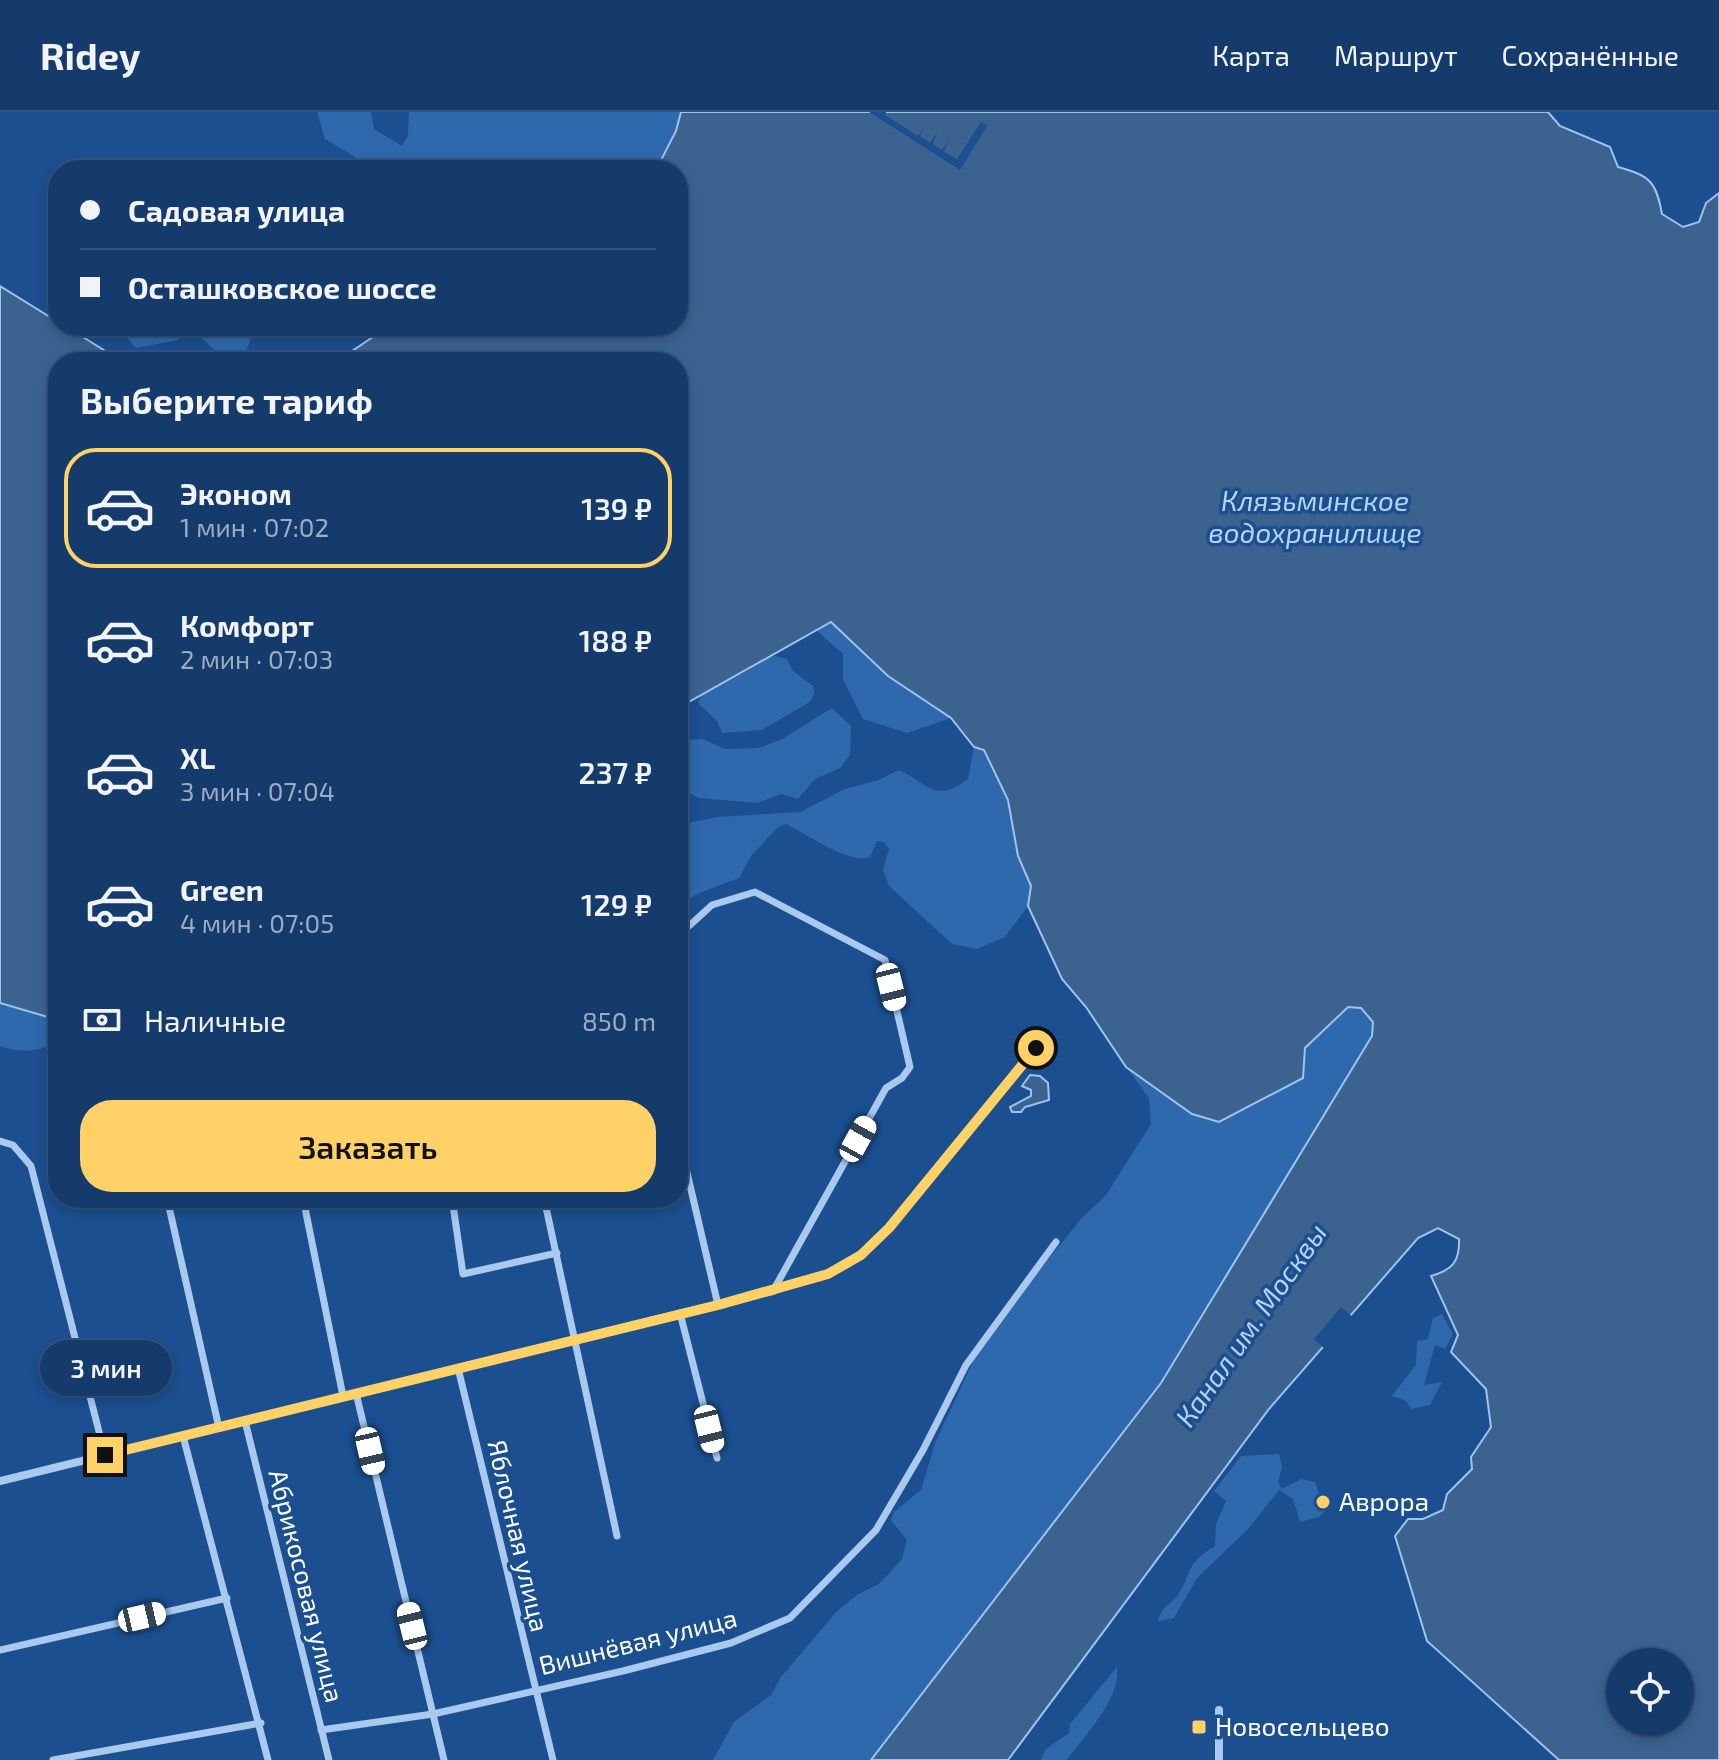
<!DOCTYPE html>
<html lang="ru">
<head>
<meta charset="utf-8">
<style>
	:root { --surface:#143b6b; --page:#214673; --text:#f1f3f6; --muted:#9dadc1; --line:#33557e; --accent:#ffd166 }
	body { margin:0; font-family:"Exo 2",sans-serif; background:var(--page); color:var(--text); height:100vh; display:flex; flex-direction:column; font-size:30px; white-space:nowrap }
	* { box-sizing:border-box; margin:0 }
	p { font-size:26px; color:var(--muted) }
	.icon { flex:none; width:44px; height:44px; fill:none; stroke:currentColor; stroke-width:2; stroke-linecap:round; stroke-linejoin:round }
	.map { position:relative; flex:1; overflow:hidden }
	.panel { position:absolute; left:48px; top:240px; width:640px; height:856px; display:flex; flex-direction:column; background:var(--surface); border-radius:32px; box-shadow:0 4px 12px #0003,0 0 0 2px var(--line) }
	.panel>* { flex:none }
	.top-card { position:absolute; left:48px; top:48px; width:640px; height:176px; border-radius:32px; box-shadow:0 4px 12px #0003,0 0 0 2px var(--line); display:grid; align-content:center; height:176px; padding:0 32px; background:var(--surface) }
	.fabs { position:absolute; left:1606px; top:1536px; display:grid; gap:16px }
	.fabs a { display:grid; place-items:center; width:88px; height:88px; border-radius:50%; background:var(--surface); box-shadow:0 4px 12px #0003,0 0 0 2px var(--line); font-size:40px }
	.end { position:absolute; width:36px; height:36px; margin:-18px; border:10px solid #ffd166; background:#111; box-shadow:0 0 0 4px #111 }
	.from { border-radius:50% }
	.bubble { position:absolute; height:56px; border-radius:28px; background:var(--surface); box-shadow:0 4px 12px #0003,0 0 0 2px var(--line); font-size:26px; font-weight:600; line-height:56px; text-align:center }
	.car { position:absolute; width:24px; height:48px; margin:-24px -12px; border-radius:10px; box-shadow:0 0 6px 2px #0007; background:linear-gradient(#fff 24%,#345 0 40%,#fff 0 76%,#345 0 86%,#fff 0) }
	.top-card b { display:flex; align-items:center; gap:28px; height:76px; font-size:30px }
	.top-card b+b { border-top:2px solid var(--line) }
	.top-card i { width:20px; height:20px; background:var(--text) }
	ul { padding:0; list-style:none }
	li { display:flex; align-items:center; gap:24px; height:120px; margin:0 16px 12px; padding:0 16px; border:4px solid transparent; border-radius:32px }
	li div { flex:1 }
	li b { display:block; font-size:30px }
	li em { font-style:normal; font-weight:600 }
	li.selected { border-color:var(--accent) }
	li>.icon { width:72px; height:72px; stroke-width:1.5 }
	h2 { padding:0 32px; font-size:36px; line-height:96px }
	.pay { display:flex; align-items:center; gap:20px; height:88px; padding:0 32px; font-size:30px }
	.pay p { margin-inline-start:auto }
	.cta { display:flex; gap:16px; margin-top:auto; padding:16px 32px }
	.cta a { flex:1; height:92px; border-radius:32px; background:var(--accent); color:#111; font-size:32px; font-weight:600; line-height:92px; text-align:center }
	header { display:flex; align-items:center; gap:48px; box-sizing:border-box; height:112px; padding:0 40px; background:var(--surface); border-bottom:2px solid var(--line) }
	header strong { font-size:38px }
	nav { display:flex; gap:44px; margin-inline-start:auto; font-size:28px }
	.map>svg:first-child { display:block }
</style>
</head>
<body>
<header>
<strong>Ridey</strong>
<nav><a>Карта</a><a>Маршрут</a><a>Сохранённые</a></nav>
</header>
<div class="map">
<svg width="1719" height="1648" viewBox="0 0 1719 1648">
	<rect width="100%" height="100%" fill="#1b4f8f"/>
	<g fill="#2e69ad">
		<path d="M 317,0 L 371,0 L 374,17 L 402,34 L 408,24 L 409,0 L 690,0 L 671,58 L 377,58 L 325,27 Z"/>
		<path d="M 118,214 L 185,214 L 178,228 L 136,236 Z"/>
		<path d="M 189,214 L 256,214 L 243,247 L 224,247 Z"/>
		<path d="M 831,510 L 888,564 L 951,606 L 907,621 L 863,607 L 843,567 L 843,542 L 816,518 Z"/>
		<path d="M 775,544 L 787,547 L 793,559 L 813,574 L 814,582 L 810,590 L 762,618 L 722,621 L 717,609 L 698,591 L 701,583 L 747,559 L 759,548 Z"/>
		<path d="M 832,596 L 851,614 L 850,643 L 840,656 L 815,667 L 798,687 L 781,682 L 757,691 L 699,686 L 688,680 L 678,684 L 678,629 L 703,627 L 725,637 L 759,636 L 782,627 Z"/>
		<path d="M 974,635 L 984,637 L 1008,688 L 1018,744 L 1031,774 L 1028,794 L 1005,825 L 977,837 L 952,832 L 889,774 L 883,758 L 889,737 L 884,730 L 877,729 L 870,745 C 848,753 806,721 786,712 L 778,715 L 751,744 L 739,766 L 699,781 L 678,793 L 678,713 L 717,705 L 800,700 L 845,677 L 879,668 L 899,658 C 927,670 934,693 968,667 Z"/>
		<path d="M 0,891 L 58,908 L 58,928 C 39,941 21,941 0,934 Z"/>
		<path d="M 1355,894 C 1371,899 1374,908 1372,924 L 1161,1271 L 871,1648 L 713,1648 L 734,1610 L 771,1583 L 781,1565 L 836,1500 L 857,1483 L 879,1472 L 902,1447 L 907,1428 L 891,1408 L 894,1400 L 921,1378 L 935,1331 L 975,1245 L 1021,1181 L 1081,1107 L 1106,1083 L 1151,1012 L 1149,986 L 1126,955 L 1192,1002 L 1219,1010 L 1303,966 L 1305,936 L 1348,895 Z"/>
		<path d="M 1442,1202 L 1453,1222 L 1445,1237 L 1435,1233 L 1424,1273 L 1442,1270 L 1430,1293 L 1411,1297 L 1406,1289 L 1392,1284 L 1416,1253 L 1417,1229 L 1428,1227 L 1433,1206 Z"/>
		<path d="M 1279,1342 L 1282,1355 L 1278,1370 L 1282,1377 L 1301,1367 L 1315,1370 L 1320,1385 L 1331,1394 L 1319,1405 L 1300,1410 L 1293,1387 L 1279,1378 L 1249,1416 L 1197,1466 L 1174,1506 L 1158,1509 C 1163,1492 1168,1496 1177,1484 C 1194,1460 1182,1454 1215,1434 L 1216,1412 L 1226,1389 L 1214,1379 L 1241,1344 Z"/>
		<path d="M 1117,1555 C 1121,1588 1085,1622 1067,1648 L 1041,1648 L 1046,1637 L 1069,1621 L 1070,1612 Z"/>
	</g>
	<g fill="#3c6290" stroke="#9cc4f0" stroke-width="2" fill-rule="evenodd">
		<path d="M 681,0 L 1548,0 L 1560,14 L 1610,35 L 1618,55 C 1650,64 1656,69 1662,102 L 1683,115 L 1699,110 L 1706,91 L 1719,81 L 1719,1648 L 1559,1648 L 1427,1529 L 1395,1424 L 1408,1407 L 1423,1407 L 1443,1398 L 1447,1382 L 1472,1357 L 1471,1345 L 1491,1315 L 1486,1277 L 1451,1240 L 1458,1223 L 1431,1164 C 1452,1158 1460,1150 1459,1127 L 1438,1116 L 1418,1126 L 1269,1297 L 1008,1648 L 871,1648 L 1161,1271 L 1372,924 L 1373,910 L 1361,896 L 1348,895 L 1305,936 L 1303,966 L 1219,1010 L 1192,1002 L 1126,955 L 1086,895 L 1062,867 L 1028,794 L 1031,774 L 1018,744 L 1008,688 L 984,638 L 974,635 L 951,606 L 888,564 L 831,510 L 678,596 L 678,250 L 336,250 L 389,214 L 678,214 L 678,58 L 656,58 L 676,19 ZM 1620,1550 L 1680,1550 L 1680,1610 L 1620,1610 Z"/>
		<path d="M 0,174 L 58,210 L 58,214 L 65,214 L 123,250 L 58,250 L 58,908 L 0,891 Z"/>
		<path d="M 1030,963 L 1040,964 L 1048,971 L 1049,988 L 1025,995 L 1021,1000 L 1012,1000 L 1010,995 L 1031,984 L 1031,978 L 1022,974 Z"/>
	</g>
	<g fill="#1b4f8f">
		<path d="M 869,0 L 886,0 L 885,3 L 918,24 L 924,16 L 920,24 L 930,31 L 937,21 L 933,32 L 942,38 L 948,29 L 944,40 L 957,47 L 981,10 L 987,14 L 960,58 Z"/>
		<path d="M 1341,1195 L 1354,1206 L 1326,1238 L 1314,1227 Z"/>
	</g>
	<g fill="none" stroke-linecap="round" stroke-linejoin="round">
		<g stroke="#a9c9ee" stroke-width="7">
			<path d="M 678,824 L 712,793 L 755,780 L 885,848 L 910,955 L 902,966 L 886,976 L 773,1179"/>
			<path d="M 678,936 L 686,971 L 678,989"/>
			<path d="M 678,1022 L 718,1193"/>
			<path d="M 0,1029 L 13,1033 L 31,1054 L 105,1343"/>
			<path d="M 167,1086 L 219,1316"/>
			<path d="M 303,1086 L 343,1284"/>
			<path d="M 452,1086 L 463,1162 L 557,1141"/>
			<path d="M 544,1086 L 617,1424"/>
			<path d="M 773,1179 L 828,1162 L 861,1143 L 889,1116 L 1036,936"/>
			<path d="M 680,1201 L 717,1346"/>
			<path d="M 458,1256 L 553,1648"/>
			<path d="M 356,1281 L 444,1648"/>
			<path d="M 245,1309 L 329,1648"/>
			<path d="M 183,1324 L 268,1648"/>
			<path d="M 0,1538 L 227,1486"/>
			<path d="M 321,1618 L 433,1602 L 623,1559 L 731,1531 L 790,1506 L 876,1418 L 923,1338 L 966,1253 L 1056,1130"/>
			<path d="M 53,1648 L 261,1611"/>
		</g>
		<g stroke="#a9c9ee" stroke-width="8">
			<path d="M 0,1369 L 773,1179"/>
			<path d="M 1219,1648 L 1219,1598"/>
		</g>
	</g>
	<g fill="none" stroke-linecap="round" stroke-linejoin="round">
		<path stroke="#ffd166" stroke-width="10" d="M 105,1343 L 718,1193 L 828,1162 L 861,1143 L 889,1116 L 1036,936"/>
	</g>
	<g fill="#ffd166" stroke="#1b4f8f" stroke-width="3">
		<circle cx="1323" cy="1390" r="8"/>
		<rect x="1191" y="1607" width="16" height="16" rx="4"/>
	</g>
	<g text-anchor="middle" stroke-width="7" stroke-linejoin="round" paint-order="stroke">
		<g font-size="26" fill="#fff" stroke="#1b4f8f" text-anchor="start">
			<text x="1339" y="1399">Аврора</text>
			<text x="1215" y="1624">Новосельцево</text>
		</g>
		<g font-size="26" fill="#fff" stroke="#1b4f8f">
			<text transform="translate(518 1424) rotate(77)" y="9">Яблочная улица</text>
			<text transform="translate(306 1474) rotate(76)" y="9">Абрикосовая улица</text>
			<text transform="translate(638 1530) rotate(-14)" y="9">Вишнёвая улица</text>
		</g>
		<g font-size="28" font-style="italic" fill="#b5d3f5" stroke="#1b4f8f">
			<text x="1315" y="399">Клязьминское<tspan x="1315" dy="32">водохранилище</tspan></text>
			<text transform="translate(1251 1213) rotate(-55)" y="10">Канал им. Москвы</text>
		</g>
	</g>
</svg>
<div class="fabs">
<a><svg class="icon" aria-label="locate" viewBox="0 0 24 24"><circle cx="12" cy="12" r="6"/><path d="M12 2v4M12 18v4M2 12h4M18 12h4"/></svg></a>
</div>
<i class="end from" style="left:1036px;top:936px"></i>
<i class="end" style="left:105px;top:1343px"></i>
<div class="bubble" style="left:40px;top:1228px;width:132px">3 мин</div>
<i class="car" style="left:891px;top:875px;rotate:166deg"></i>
<i class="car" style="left:858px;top:1027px;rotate:29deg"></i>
<i class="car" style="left:709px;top:1317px;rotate:166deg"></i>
<i class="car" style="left:370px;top:1339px;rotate:167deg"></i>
<i class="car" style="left:142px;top:1505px;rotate:77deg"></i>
<i class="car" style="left:412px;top:1514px;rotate:346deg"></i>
<div class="top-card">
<b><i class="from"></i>Садовая улица</b>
<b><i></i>Осташковское шоссе</b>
</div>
<section class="panel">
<h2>Выберите тариф</h2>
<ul>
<li class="selected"><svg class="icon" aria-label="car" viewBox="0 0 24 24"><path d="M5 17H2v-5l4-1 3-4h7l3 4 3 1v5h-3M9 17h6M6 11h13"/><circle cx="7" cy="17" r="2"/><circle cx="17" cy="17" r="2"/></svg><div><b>Эконом</b><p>1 мин · 07:02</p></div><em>139 ₽</em></li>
<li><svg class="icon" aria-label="car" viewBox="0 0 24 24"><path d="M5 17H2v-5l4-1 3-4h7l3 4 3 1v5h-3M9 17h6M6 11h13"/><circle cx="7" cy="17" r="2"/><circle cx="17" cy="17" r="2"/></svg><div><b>Комфорт</b><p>2 мин · 07:03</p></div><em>188 ₽</em></li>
<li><svg class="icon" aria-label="car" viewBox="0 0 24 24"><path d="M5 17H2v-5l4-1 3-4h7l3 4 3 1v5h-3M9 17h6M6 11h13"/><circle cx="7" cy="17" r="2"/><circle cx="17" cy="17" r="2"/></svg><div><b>XL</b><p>3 мин · 07:04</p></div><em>237 ₽</em></li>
<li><svg class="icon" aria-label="car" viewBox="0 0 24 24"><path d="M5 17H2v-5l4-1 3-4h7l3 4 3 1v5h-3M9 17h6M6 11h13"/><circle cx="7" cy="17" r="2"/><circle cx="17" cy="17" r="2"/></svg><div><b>Green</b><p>4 мин · 07:05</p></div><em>129 ₽</em></li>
</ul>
<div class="pay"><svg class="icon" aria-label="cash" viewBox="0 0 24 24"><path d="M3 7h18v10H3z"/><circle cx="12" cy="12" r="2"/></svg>Наличные<p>850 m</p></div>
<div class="cta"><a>Заказать</a></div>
</section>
</div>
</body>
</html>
